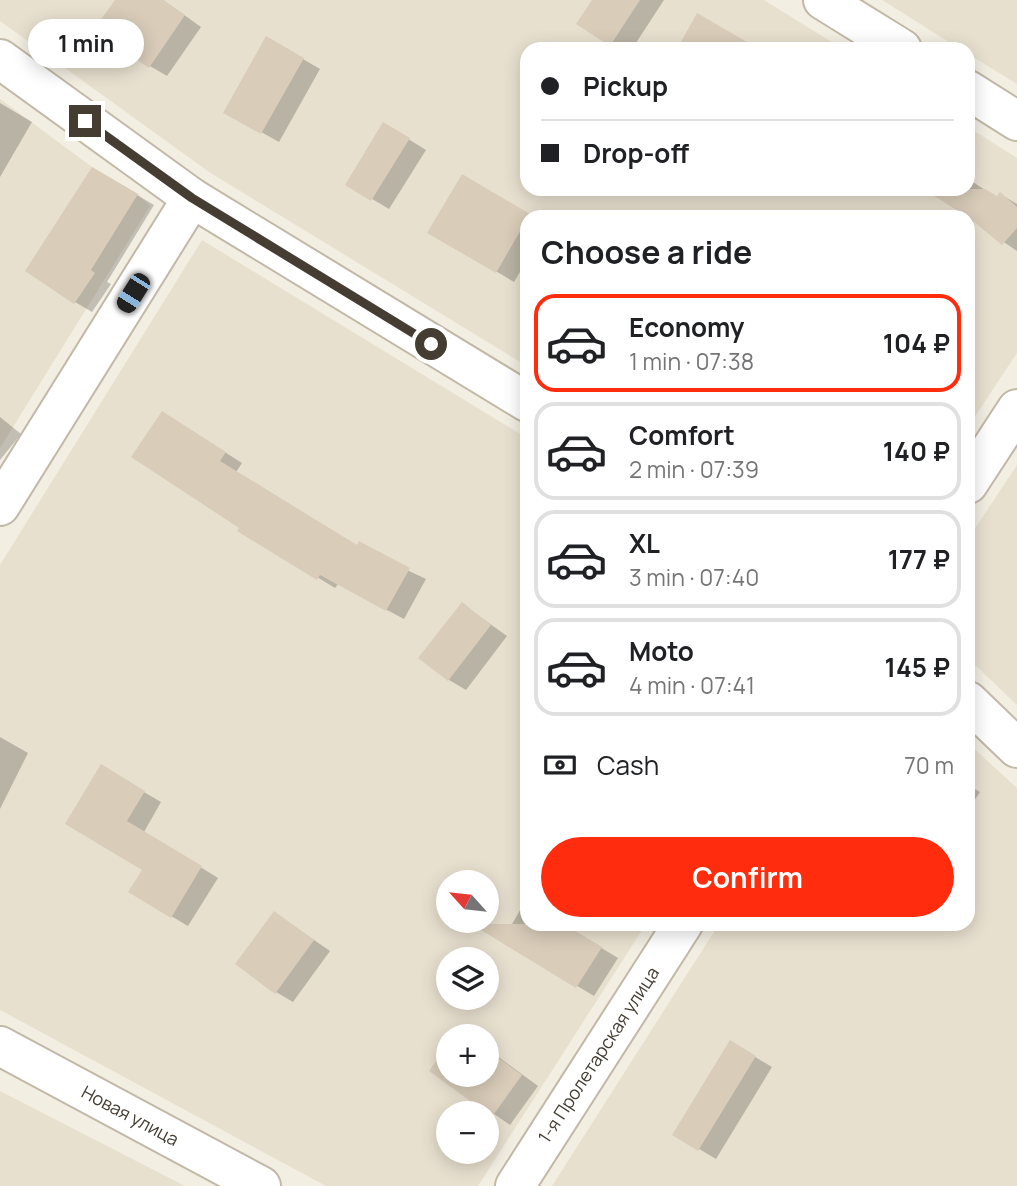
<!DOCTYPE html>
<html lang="en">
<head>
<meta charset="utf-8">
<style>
	:root { --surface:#fff; --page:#f2f2f2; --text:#202124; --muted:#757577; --line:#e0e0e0; --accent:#ff2d0d }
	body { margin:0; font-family:Manrope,sans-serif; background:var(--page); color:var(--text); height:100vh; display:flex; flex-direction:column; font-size:26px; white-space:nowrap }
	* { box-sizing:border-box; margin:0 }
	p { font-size:23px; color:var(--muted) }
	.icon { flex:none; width:38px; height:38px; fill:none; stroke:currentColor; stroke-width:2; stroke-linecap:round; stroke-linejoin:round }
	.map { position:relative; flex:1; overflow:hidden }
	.panel { position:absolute; left:520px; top:210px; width:455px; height:721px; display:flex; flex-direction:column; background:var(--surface); border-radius:21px; box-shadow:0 4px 18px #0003 }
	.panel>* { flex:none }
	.top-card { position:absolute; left:520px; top:42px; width:455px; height:154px; border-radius:21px; box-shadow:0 4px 18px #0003; display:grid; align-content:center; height:154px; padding:0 21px; background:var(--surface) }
	.needle { width:46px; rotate:297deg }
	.tools { position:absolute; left:436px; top:870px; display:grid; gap:14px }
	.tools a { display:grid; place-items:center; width:63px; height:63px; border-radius:50%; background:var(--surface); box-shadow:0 4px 18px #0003; font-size:35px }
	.end { position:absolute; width:32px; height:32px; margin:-16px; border:9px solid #453d32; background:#fff; box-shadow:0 0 0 4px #fff }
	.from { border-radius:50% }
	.bubble { position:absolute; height:49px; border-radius:24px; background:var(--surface); box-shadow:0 4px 18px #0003; font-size:23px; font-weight:700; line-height:49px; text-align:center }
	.car { position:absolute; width:21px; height:42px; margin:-21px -10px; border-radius:9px; box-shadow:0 0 5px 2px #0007; background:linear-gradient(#222 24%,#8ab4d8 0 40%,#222 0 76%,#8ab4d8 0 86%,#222 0) }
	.top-card b { display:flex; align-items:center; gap:24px; height:66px; font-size:26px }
	.top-card b+b { border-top:2px solid var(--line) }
	.top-card i { width:18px; height:18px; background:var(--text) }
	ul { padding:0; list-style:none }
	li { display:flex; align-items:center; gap:21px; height:98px; margin:0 14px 10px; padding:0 7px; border:4px solid var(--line); border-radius:21px }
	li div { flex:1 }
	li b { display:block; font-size:26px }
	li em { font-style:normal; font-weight:700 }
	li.active { border-color:var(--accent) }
	li>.icon { width:63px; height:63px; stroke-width:1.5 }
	h2 { padding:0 21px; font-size:32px; line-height:84px }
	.pay { display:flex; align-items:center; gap:18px; height:77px; padding:0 21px; font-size:26px }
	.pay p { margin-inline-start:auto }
	.primary-button { display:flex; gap:14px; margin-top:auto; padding:14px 21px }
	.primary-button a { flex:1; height:80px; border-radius:42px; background:var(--accent); color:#fff; font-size:28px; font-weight:700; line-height:80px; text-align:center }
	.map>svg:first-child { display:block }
</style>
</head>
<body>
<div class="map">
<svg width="1017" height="1186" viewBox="0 0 1017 1186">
	<rect width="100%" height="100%" fill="#f3eee2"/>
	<g fill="#e8e0cf" fill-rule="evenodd">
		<path d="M 0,0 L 764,0 L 843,49 L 527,49 L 527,189 L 968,189 L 968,127 L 1017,158 L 1017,353 L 968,427 L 968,217 L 527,217 L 527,366 L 209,172 L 0,21 Z"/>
		<path d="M 882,0 L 1017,0 L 1017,84 L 968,54 L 968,49 L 960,49 Z"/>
		<path d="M 0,99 L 92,167 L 138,194 L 150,206 L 0,448 Z"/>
		<path d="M 202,240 L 527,438 L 527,924 L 646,924 L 478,1186 L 326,1186 L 0,1010 L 0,565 ZM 448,882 L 486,882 L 486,920 L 448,920 ZM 448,959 L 486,959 L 486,998 L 448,998 ZM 448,1036 L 486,1036 L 486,1074 L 448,1074 ZM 448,1113 L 486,1113 L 486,1152 L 448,1152 Z"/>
		<path d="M 1017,465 L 1017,705 L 968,658 L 968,539 Z"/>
		<path d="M 968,743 L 1017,788 L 1017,1186 L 552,1186 L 719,924 L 968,924 Z"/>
		<path d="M 0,1091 L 185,1186 L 0,1186 Z"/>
	</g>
	<g fill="#0003">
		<path d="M 117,0 L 163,0 L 201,27 L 167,76 L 150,66 Z"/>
		<path d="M 594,0 L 664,0 L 632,49 L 618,49 L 579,24 Z"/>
		<path d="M 267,38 L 320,69 L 279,142 L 225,112 Z"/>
		<path d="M 0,103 L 32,122 L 0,177 Z"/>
		<path d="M 384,124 L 426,150 L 389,209 L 347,184 Z"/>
		<path d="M 93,169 L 154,205 L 107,282 L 111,284 L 92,312 L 75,302 Z"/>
		<path d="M 463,176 L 532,217 L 527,217 L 527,260 L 514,282 L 430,232 Z"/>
		<path d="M 968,179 L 998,198 L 1000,194 L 1017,204 L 1017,251 L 945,202 L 954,189 L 968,189 Z"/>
		<path d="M 0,417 L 21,434 L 0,460 Z"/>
		<path d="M 179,423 L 242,463 L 236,472 L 358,547 L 426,579 L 404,619 L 338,584 L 335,588 L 240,530 L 241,528 Z"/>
		<path d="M 462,604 L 507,636 L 466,690 L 449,680 Z"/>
		<path d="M 0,737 L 28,753 L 0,809 Z"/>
		<path d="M 101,767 L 161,802 L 144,832 L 218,878 L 188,926 L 171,916 L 145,869 Z"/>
		<path d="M 968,785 L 980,792 L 968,810 Z"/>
		<path d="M 525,902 L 527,924 L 562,924 L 618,958 L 594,996 L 502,941 Z"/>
		<path d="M 275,913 L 330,951 L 293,1002 L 276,992 Z"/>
		<path d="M 459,1031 L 468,1036 L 456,1036 Z"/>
		<path d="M 730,1042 L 772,1067 L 716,1159 L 674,1134 Z"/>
		<path d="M 448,1047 L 448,1074 L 486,1074 L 486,1048 L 538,1086 L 510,1125 L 431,1070 Z"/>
	</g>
	<g fill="#d9ccb9">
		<path d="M 115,0 L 163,0 L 185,15 L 149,68 L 94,29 Z"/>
		<path d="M 592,0 L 640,0 L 610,46 L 576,24 Z"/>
		<path d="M 697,13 L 759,49 L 677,49 Z"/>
		<path d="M 266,36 L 304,58 L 261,134 L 223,113 Z"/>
		<path d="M 383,122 L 410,138 L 371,201 L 345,185 Z"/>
		<path d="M 92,167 L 138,194 L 91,270 L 95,273 L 74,304 L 25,271 Z"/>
		<path d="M 462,174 L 530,214 L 496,273 L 427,233 Z"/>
		<path d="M 923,189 L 985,189 L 997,196 L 1000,192 L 1017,207 L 1017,228 L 1002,245 L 968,217 Z"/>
		<path d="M 162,411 L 226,452 L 220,461 L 357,545 L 359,541 L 410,568 L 386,611 L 320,575 L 317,580 L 237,531 L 239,528 L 131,457 Z"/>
		<path d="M 462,602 L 491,625 L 448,681 L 418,658 Z"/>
		<path d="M 101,764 L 145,791 L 127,821 L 202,866 L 171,918 L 128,892 L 142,870 L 65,824 Z"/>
		<path d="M 274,911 L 314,940 L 275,994 L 235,964 Z"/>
		<path d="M 471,924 L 564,924 L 602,947 L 576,988 Z"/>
		<path d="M 730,1040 L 756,1056 L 698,1151 L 672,1135 Z"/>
		<path d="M 448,1044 L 448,1074 L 486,1074 L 486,1049 L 522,1075 L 492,1117 L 429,1071 Z"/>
	</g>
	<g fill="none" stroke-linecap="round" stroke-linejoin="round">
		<g stroke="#c2b8a7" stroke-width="42">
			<g id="street">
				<path d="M 823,0 L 902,49"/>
				<path d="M 0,59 L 192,198 L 527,402"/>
				<path d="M 968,90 L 1017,121"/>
				<path d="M 968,484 L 1017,409"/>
				<path d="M 0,506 L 192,198"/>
				<path d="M 968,701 L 1017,748"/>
				<path d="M 0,1046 L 261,1186"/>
				<path d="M 515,1186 L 683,924"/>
			</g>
		</g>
		<use href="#street" stroke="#fff" stroke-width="38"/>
	</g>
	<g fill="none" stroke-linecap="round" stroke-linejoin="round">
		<path stroke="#453d32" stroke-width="9" d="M 85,121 L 192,198 L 431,344"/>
	</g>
	<g text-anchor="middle" stroke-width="5" stroke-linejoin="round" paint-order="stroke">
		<g font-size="18" fill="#453d32" stroke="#fff">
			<text transform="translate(599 1055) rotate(-57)" y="6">1-я Пролетарская улица</text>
			<text transform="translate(130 1116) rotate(28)" y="6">Новая улица</text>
		</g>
	</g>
</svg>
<div class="tools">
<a><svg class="needle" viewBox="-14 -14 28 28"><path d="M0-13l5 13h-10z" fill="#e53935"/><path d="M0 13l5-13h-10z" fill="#757577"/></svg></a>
<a><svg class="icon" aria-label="layers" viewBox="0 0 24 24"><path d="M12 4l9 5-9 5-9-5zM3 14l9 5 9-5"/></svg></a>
<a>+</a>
<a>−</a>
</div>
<i class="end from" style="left:431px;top:344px"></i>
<i class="end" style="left:85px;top:121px"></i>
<div class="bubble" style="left:28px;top:19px;width:116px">1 min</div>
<i class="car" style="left:133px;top:293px;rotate:212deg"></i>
<div class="top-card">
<b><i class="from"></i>Pickup</b>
<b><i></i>Drop-off</b>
</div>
<section class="panel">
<h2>Choose a ride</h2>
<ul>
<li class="active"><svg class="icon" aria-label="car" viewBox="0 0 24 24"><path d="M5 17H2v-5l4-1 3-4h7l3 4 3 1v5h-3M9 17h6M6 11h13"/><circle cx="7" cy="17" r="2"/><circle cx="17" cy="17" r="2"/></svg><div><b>Economy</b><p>1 min · 07:38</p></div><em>104 ₽</em></li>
<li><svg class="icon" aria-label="car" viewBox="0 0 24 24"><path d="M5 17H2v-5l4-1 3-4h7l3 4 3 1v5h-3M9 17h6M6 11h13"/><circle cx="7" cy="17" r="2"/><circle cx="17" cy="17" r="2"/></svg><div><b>Comfort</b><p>2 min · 07:39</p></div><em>140 ₽</em></li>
<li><svg class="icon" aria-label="car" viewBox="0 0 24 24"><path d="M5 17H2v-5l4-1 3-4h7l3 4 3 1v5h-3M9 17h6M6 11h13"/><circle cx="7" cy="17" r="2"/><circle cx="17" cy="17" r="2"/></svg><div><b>XL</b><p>3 min · 07:40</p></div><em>177 ₽</em></li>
<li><svg class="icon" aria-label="car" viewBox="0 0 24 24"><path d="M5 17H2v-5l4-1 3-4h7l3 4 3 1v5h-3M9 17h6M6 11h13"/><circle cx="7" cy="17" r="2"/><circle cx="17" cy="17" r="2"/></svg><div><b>Moto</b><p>4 min · 07:41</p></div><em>145 ₽</em></li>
</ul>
<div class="pay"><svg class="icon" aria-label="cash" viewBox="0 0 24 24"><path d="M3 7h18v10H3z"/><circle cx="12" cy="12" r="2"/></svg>Cash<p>70 m</p></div>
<div class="primary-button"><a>Confirm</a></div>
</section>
</div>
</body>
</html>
